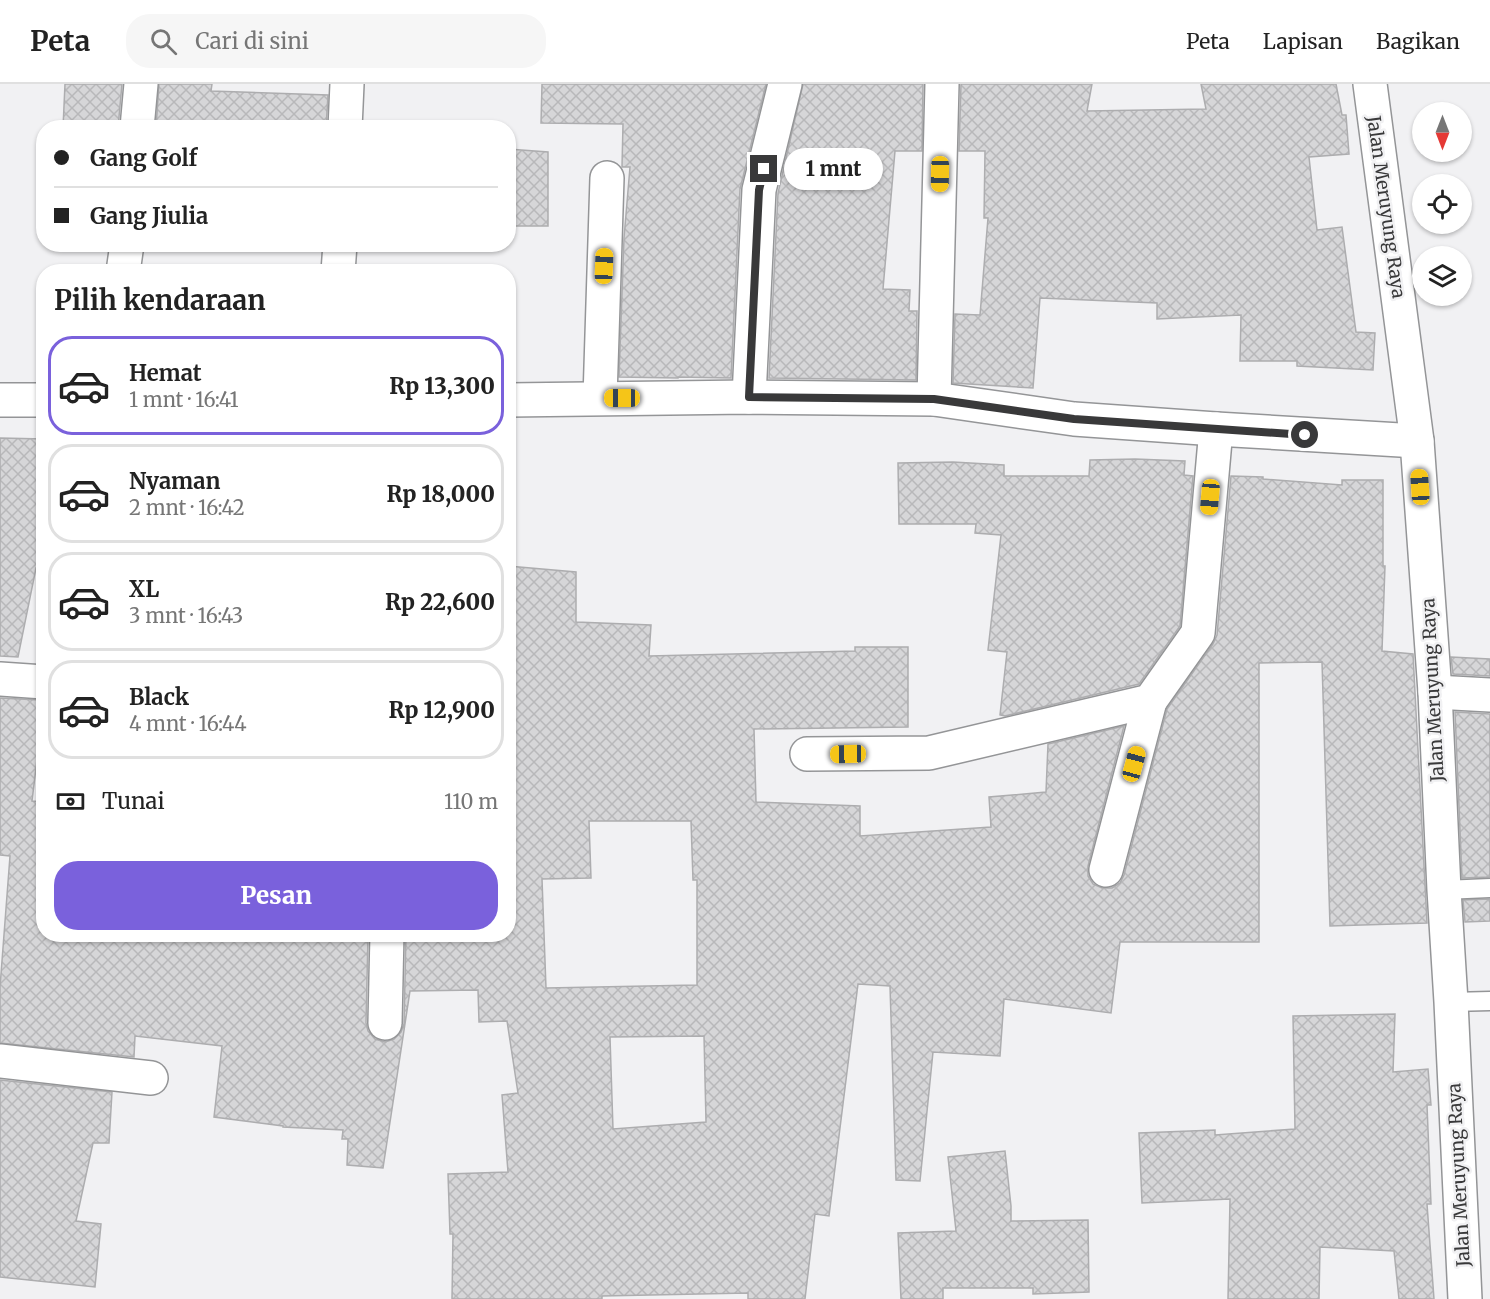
<!DOCTYPE html>
<html lang="id">
<head>
<meta charset="utf-8">
<style>
	:root { --surface:#fff; --page:#f6f6f6; --text:#222; --muted:#767676; --line:#e0e0e0; --accent:#7a61dc }
	body { margin:0; font-family:Merriweather,serif; background:var(--page); color:var(--text); height:100vh; display:flex; flex-direction:column; font-size:22px; white-space:nowrap }
	* { box-sizing:border-box; margin:0 }
	p { font-size:20px; color:var(--muted) }
	.icon { flex:none; width:33px; height:33px; fill:none; stroke:currentColor; stroke-width:2; stroke-linecap:round; stroke-linejoin:round }
	.map { position:relative; flex:1; overflow:hidden }
	.side { position:absolute; left:36px; top:180px; width:480px; height:678px; display:flex; flex-direction:column; background:var(--surface); border-radius:24px; box-shadow:0 2px 4px #0004 }
	.side>* { flex:none }
	.guide { position:absolute; left:36px; top:36px; width:480px; height:132px; border-radius:24px; box-shadow:0 2px 4px #0004; display:grid; align-content:center; height:132px; padding:0 18px; background:var(--surface) }
	.needle { width:39px; rotate:180deg }
	.buttons { position:absolute; left:1412px; top:18px; display:grid; gap:12px }
	.buttons a { display:grid; place-items:center; width:60px; height:60px; border-radius:50%; background:var(--surface); box-shadow:0 2px 4px #0004; font-size:30px }
	.end { position:absolute; width:27px; height:27px; margin:-14px; border:8px solid #39393a; background:#fff; box-shadow:0 0 0 3px #fff }
	.from { border-radius:50% }
	.bubble { position:absolute; height:42px; border-radius:21px; background:var(--surface); box-shadow:0 2px 4px #0004; font-size:20px; font-weight:800; line-height:42px; text-align:center }
	.car { position:absolute; width:18px; height:36px; margin:-18px -9px; border-radius:8px; box-shadow:0 0 4px 2px #0007; background:linear-gradient(#f5c518 24%,#345 0 40%,#f5c518 0 76%,#345 0 86%,#f5c518 0) }
	.guide b { display:flex; align-items:center; gap:21px; height:57px; font-size:22px }
	.guide b+b { border-top:2px solid var(--line) }
	.guide i { width:15px; height:15px; background:var(--text) }
	ul { padding:0; list-style:none }
	li { display:flex; align-items:center; gap:18px; height:99px; margin:0 12px 9px; padding:0 6px; border:3px solid var(--line); border-radius:24px }
	li div { flex:1 }
	li b { display:block; font-size:22px }
	li em { font-style:normal; font-weight:800 }
	li.current { border-color:var(--accent) }
	li>.icon { width:54px; height:54px; stroke-width:1.5 }
	h2 { padding:0 18px; font-size:27px; line-height:72px }
	.pay { display:flex; align-items:center; gap:15px; height:66px; padding:0 18px; font-size:22px }
	.pay p { margin-inline-start:auto }
	.button { display:flex; gap:12px; margin-top:auto; padding:12px 18px }
	.button a { flex:1; height:69px; border-radius:24px; background:var(--accent); color:#fff; font-size:24px; font-weight:800; line-height:69px; text-align:center }
	header { display:flex; align-items:center; gap:36px; box-sizing:border-box; height:84px; padding:0 30px; background:var(--surface); border-bottom:2px solid var(--line) }
	header strong { font-size:28px }
	nav { display:flex; gap:33px; margin-inline-start:auto; font-size:21px }
	.search { width:420px; height:54px; background:var(--page); display:flex; align-items:center; gap:15px; box-sizing:border-box; padding:0 21px; border-radius:24px; color:var(--muted); font-size:22px }
	.map>svg:first-child { display:block }
</style>
</head>
<body>
<header>
<strong>Peta</strong>
<div class="search"><svg class="icon" aria-label="search" viewBox="0 0 24 24"><circle cx="10" cy="10" r="6"/><path d="M15 15l6 6"/></svg>Cari di sini</div>
<nav><a>Peta</a><a>Lapisan</a><a>Bagikan</a></nav>
</header>
<div class="map">
<svg width="1490" height="1215" viewBox="0 0 1490 1215">
	<defs>
		<pattern id="building-cross-hatch" width="8" height="8" patternUnits="userSpaceOnUse" patternTransform="scale(1.5)"><rect width="8" height="8" fill="#d6d6d8"/><path d="M0 0l8 8M0 8l8-8" fill="none" stroke="#b8b8ba"/></pattern>
	</defs>
	<rect width="100%" height="100%" fill="#f1f1f3"/>
	<g fill="url(#building-cross-hatch)" stroke="#adadaf" stroke-width="1.5" fill-rule="evenodd">
		<path d="M 65,0 L 122,0 L 118,44 L 63,44 Z"/>
		<path d="M 159,0 L 212,0 L 211,7 L 328,11 L 326,44 L 156,44 Z"/>
		<path d="M 542,0 L 766,0 L 740,105 L 731,294 L 678,293 L 678,294 L 619,293 L 624,154 L 630,83 L 622,83 L 623,40 L 541,39 Z"/>
		<path d="M 803,0 L 923,0 L 922,67 L 895,67 L 883,205 L 910,206 L 909,227 L 917,227 L 916,296 L 769,294 L 778,109 Z"/>
		<path d="M 961,0 L 1092,0 L 1087,27 L 1206,25 L 1201,0 L 1336,0 L 1342,31 L 1346,31 L 1349,70 L 1309,73 L 1317,146 L 1342,143 L 1356,248 L 1375,249 L 1373,286 L 1297,282 L 1297,277 L 1240,277 L 1241,231 L 1157,235 L 1157,219 L 1040,214 L 1033,304 L 953,299 L 955,230 L 980,231 L 988,134 L 984,134 L 985,67 L 959,67 Z"/>
		<path d="M 508,65 L 548,68 L 548,142 L 508,142 Z"/>
		<path d="M 0,354 L 44,355 L 44,384 L 39,484 L 36,484 L 18,573 L 0,572 Z"/>
		<path d="M 1135,375 L 1185,377 L 1184,391 L 1193,392 L 1180,542 L 1139,600 L 1005,632 L 1000,631 L 1007,568 L 988,566 L 1001,451 L 975,449 L 976,440 L 899,440 L 898,379 L 953,378 L 1004,381 L 1004,392 L 1089,392 L 1090,376 Z"/>
		<path d="M 1231,392 L 1263,393 L 1263,395 L 1342,401 L 1342,396 L 1383,396 L 1383,482 L 1385,482 L 1382,567 L 1413,570 L 1427,839 L 1330,842 L 1322,578 L 1259,579 L 1259,858 L 1120,858 L 1111,929 L 1004,915 L 1000,972 L 933,968 L 920,1097 L 896,1096 L 890,902 L 858,900 L 829,1132 L 815,1130 L 805,1215 L 748,1215 L 748,1209 L 602,1212 L 602,1215 L 452,1215 L 453,1150 L 450,1150 L 448,1090 L 508,1088 L 502,1011 L 518,1009 L 507,937 L 479,938 L 478,906 L 410,907 L 383,1084 L 347,1081 L 348,1055 L 342,1055 L 343,1046 L 283,1043 L 283,1042 L 214,1033 L 222,962 L 135,952 L 134,973 L 0,959 L 0,903 L 10,772 L 0,771 L 0,614 L 39,616 L 39,659 L 32,717 L 44,718 L 44,850 L 358,850 L 368,853 L 366,939 L 368,947 L 375,955 L 385,958 L 394,955 L 401,948 L 404,940 L 406,850 L 508,850 L 508,482 L 576,488 L 576,538 L 651,541 L 649,572 L 855,567 L 855,563 L 908,563 L 908,643 L 754,645 L 756,718 L 860,722 L 860,752 L 991,743 L 989,713 L 1046,708 L 1048,660 L 1124,642 L 1088,782 L 1088,792 L 1093,800 L 1102,804 L 1112,804 L 1120,799 L 1124,791 L 1167,625 L 1213,560 L 1217,551 ZM 589,737 L 691,737 L 693,796 L 697,796 L 697,901 L 546,904 L 542,795 L 591,794 ZM 704,952 L 706,1038 L 613,1045 L 610,953 Z"/>
		<path d="M 1451,573 L 1490,575 L 1490,592 L 1453,590 Z"/>
		<path d="M 1455,628 L 1490,630 L 1490,793 L 1462,794 Z"/>
		<path d="M 1490,815 L 1490,837 L 1465,838 L 1463,816 Z"/>
		<path d="M 1395,930 L 1393,988 L 1428,985 L 1431,1021 L 1427,1021 L 1431,1120 L 1427,1120 L 1434,1215 L 1399,1215 L 1394,1167 L 1320,1163 L 1319,1215 L 1228,1215 L 1230,1115 L 1142,1119 L 1139,1049 L 1215,1046 L 1215,1051 L 1295,1045 L 1293,932 Z"/>
		<path d="M 0,996 L 112,1008 L 109,1059 L 93,1059 L 76,1137 L 101,1140 L 95,1203 L 0,1193 Z"/>
		<path d="M 1005,1067 L 1011,1122 L 1011,1137 L 1088,1136 L 1089,1208 L 1033,1210 L 1033,1204 L 943,1204 L 943,1215 L 901,1215 L 898,1149 L 956,1147 L 948,1073 Z"/>
	</g>
	<g fill="none" stroke-linecap="round" stroke-linejoin="round">
		<g stroke="#949597" stroke-width="21">
			<g id="service">
				<path d="M 1444,806 L 1490,804"/>
				<path d="M 1451,918 L 1490,917"/>
			</g>
		</g>
		<g stroke="#949597" stroke-width="36">
			<g id="minor">
				<path d="M 137,44 L 141,0"/>
				<path d="M 345,44 L 347,0"/>
				<path d="M 123,188 L 127,160"/>
				<path d="M 338,188 L 340,160"/>
				<path d="M 749,313 L 759,106 L 785,0"/>
				<path d="M 600,314 L 607,94"/>
				<path d="M 934,315 L 942,0"/>
				<path d="M 0,316 L 44,316"/>
				<path d="M 508,316 L 749,313 L 934,315 L 1074,335 L 1216,345 L 1417,357"/>
				<path d="M 0,595 L 44,598"/>
				<path d="M 1435,608 L 1490,611"/>
				<path d="M 807,670 L 929,669 L 1150,617 L 1198,549 L 1216,345"/>
				<path d="M 1106,786 L 1150,617"/>
				<path d="M 385,939 L 387,850"/>
				<path d="M 0,977 L 151,994"/>
			</g>
		</g>
		<g stroke="#949597" stroke-width="36">
			<path id="secondary" d="M 1370,0 L 1417,357 L 1435,608 L 1444,806 L 1451,918 L 1465,1215"/>
		</g>
		<use href="#service" stroke="#fff" stroke-width="18"/>
		<use href="#minor" stroke="#fff" stroke-width="33"/>
		<use href="#secondary" stroke="#fff" stroke-width="33"/>
	</g>
	<g fill="none" stroke-linecap="round" stroke-linejoin="round">
		<path stroke="#39393a" stroke-width="8" d="M 764,85 L 759,106 L 749,313 L 934,315 L 1074,335 L 1305,351"/>
	</g>
	<g text-anchor="middle" stroke-width="5" stroke-linejoin="round" paint-order="stroke">
		<g font-size="18" fill="#39393a" stroke="#f1f1f3">
			<text transform="translate(1386 123) rotate(82)" y="6">Jalan Meruyung Raya</text>
			<text transform="translate(1433 606) rotate(-93)" y="6">Jalan Meruyung Raya</text>
			<text transform="translate(1459 1091) rotate(-93)" y="6">Jalan Meruyung Raya</text>
		</g>
	</g>
</svg>
<div class="buttons">
<a><svg class="needle" viewBox="-14 -14 28 28"><path d="M0-13l5 13h-10z" fill="#e53935"/><path d="M0 13l5-13h-10z" fill="#767676"/></svg></a>
<a><svg class="icon" aria-label="locate" viewBox="0 0 24 24"><circle cx="12" cy="12" r="6"/><path d="M12 2v4M12 18v4M2 12h4M18 12h4"/></svg></a>
<a><svg class="icon" aria-label="layers" viewBox="0 0 24 24"><path d="M12 4l9 5-9 5-9-5zM3 14l9 5 9-5"/></svg></a>
</div>
<i class="end from" style="left:1305px;top:351px"></i>
<i class="end" style="left:764px;top:85px"></i>
<div class="bubble" style="left:784px;top:64px;width:99px">1 mnt</div>
<i class="car" style="left:940px;top:90px;rotate:181deg"></i>
<i class="car" style="left:604px;top:182px;rotate:2deg"></i>
<i class="car" style="left:622px;top:314px;rotate:270deg"></i>
<i class="car" style="left:1420px;top:403px;rotate:356deg"></i>
<i class="car" style="left:1210px;top:413px;rotate:185deg"></i>
<i class="car" style="left:848px;top:670px;rotate:269deg"></i>
<i class="car" style="left:1134px;top:680px;rotate:15deg"></i>
<div class="guide">
<b><i class="from"></i>Gang Golf</b>
<b><i></i>Gang Jiulia</b>
</div>
<section class="side">
<h2>Pilih kendaraan</h2>
<ul>
<li class="current"><svg class="icon" aria-label="car" viewBox="0 0 24 24"><path d="M5 17H2v-5l4-1 3-4h7l3 4 3 1v5h-3M9 17h6M6 11h13"/><circle cx="7" cy="17" r="2"/><circle cx="17" cy="17" r="2"/></svg><div><b>Hemat</b><p>1 mnt · 16:41</p></div><em>Rp 13,300</em></li>
<li><svg class="icon" aria-label="car" viewBox="0 0 24 24"><path d="M5 17H2v-5l4-1 3-4h7l3 4 3 1v5h-3M9 17h6M6 11h13"/><circle cx="7" cy="17" r="2"/><circle cx="17" cy="17" r="2"/></svg><div><b>Nyaman</b><p>2 mnt · 16:42</p></div><em>Rp 18,000</em></li>
<li><svg class="icon" aria-label="car" viewBox="0 0 24 24"><path d="M5 17H2v-5l4-1 3-4h7l3 4 3 1v5h-3M9 17h6M6 11h13"/><circle cx="7" cy="17" r="2"/><circle cx="17" cy="17" r="2"/></svg><div><b>XL</b><p>3 mnt · 16:43</p></div><em>Rp 22,600</em></li>
<li><svg class="icon" aria-label="car" viewBox="0 0 24 24"><path d="M5 17H2v-5l4-1 3-4h7l3 4 3 1v5h-3M9 17h6M6 11h13"/><circle cx="7" cy="17" r="2"/><circle cx="17" cy="17" r="2"/></svg><div><b>Black</b><p>4 mnt · 16:44</p></div><em>Rp 12,900</em></li>
</ul>
<div class="pay"><svg class="icon" aria-label="cash" viewBox="0 0 24 24"><path d="M3 7h18v10H3z"/><circle cx="12" cy="12" r="2"/></svg>Tunai<p>110 m</p></div>
<div class="button"><a>Pesan</a></div>
</section>
</div>
</body>
</html>
